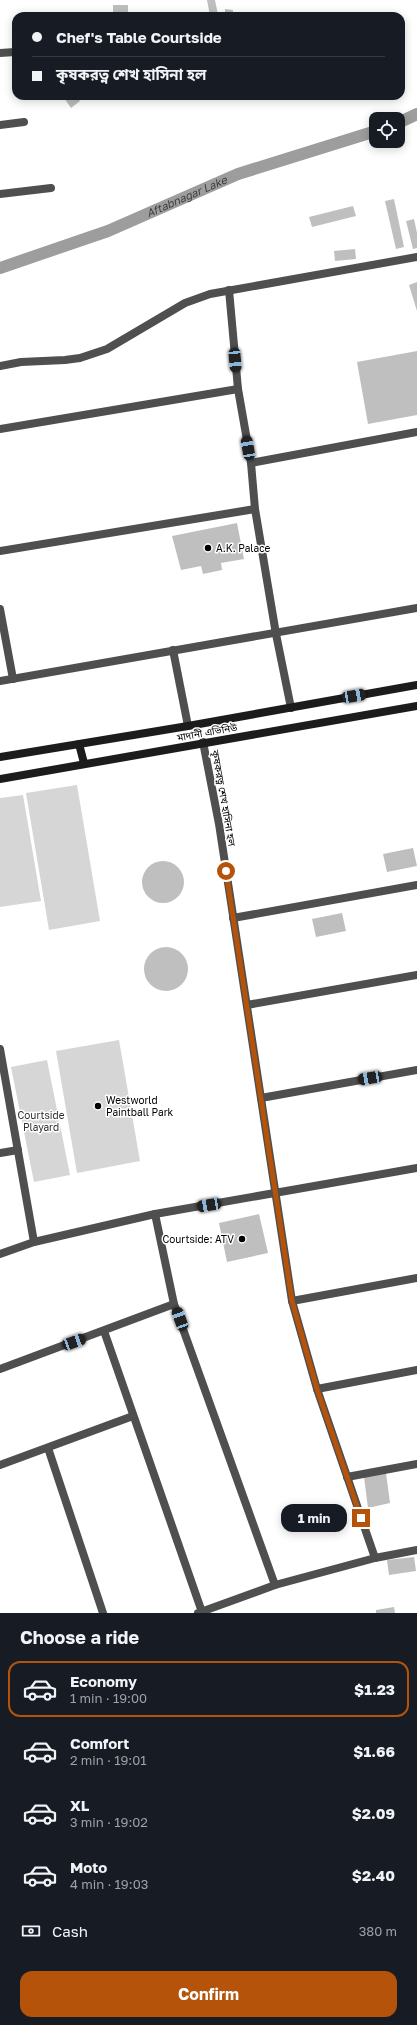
<!DOCTYPE html>
<html lang="en">
<head>
<meta charset="utf-8">
<style>
	:root { --surface:#171b24; --page:#242831; --text:#f1f3f6; --muted:#9ea1a6; --line:#363941; --accent:#b45309 }
	body { margin:0; font-family:"Golos Text","Noto Sans Bengali",sans-serif; background:var(--page); color:var(--text); height:100vh; display:flex; flex-direction:column; font-size:15px; white-space:nowrap }
	* { box-sizing:border-box; margin:0 }
	p { font-size:13px; color:var(--muted) }
	.icon { flex:none; width:22px; height:22px; fill:none; stroke:currentColor; stroke-width:2; stroke-linecap:round; stroke-linejoin:round }
	.map { position:relative; height:1613px; overflow:hidden }
	.side { display:flex; flex-direction:column; background:var(--surface); flex:1 }
	.side>* { flex:none }
	.banner { position:absolute; left:12px; top:12px; width:393px; height:88px; border-radius:12px; box-shadow:0 2px 10px #0003; display:grid; align-content:center; height:88px; padding:0 20px; background:var(--surface) }
	.fabs { position:absolute; left:369px; top:112px; display:grid; gap:8px }
	.fabs a { display:grid; place-items:center; width:36px; height:36px; border-radius:8px; background:var(--surface); box-shadow:0 2px 10px #0003; font-size:20px }
	.end { position:absolute; width:18px; height:18px; margin:-9px; border:5px solid #b45309; background:#fff; box-shadow:0 0 0 2px #fff }
	.from { border-radius:50% }
	.bubble { position:absolute; height:28px; border-radius:12px; background:var(--surface); box-shadow:0 2px 10px #0003; font-size:13px; font-weight:700; line-height:28px; text-align:center }
	.car { position:absolute; width:12px; height:24px; margin:-12px -6px; border-radius:5px; box-shadow:0 0 3px 1px #0007; background:linear-gradient(#222 24%,#8ab4d8 0 40%,#222 0 76%,#8ab4d8 0 86%,#222 0) }
	.banner b { display:flex; align-items:center; gap:14px; height:38px; font-size:15px }
	.banner b+b { border-top:1px solid var(--line) }
	.banner i { width:10px; height:10px; background:var(--text) }
	ul { padding:0; list-style:none }
	li { display:flex; align-items:center; gap:12px; height:56px; margin:0 8px 6px; padding:0 12px; border:2px solid transparent; border-radius:12px }
	li div { flex:1 }
	li b { display:block; font-size:15px }
	li em { font-style:normal; font-weight:700 }
	li.active { border-color:var(--accent) }
	li>.icon { width:36px; height:36px; stroke-width:1.5 }
	h2 { padding:0 20px; font-size:18px; line-height:48px }
	.pay { display:flex; align-items:center; gap:10px; height:44px; padding:0 20px; font-size:15px }
	.pay p { margin-inline-start:auto }
	.cta { display:flex; gap:8px; margin-top:auto; padding:8px 20px }
	.cta a { flex:1; height:46px; border-radius:12px; background:var(--accent); color:#fff; font-size:16px; font-weight:700; line-height:46px; text-align:center }
	.map>svg:first-child { display:block }
</style>
</head>
<body>
<div class="map">
<svg width="417" height="1613" viewBox="0 0 417 1613">
	<rect width="100%" height="100%" fill="#fff"/>
	<g fill="#d6d6d6">
		<path d="M 77,785 L 100,921 L 49,930 L 26,793 Z"/>
		<path d="M 23,795 L 41,901 L 0,907 L 0,798 Z"/>
		<path d="M 119,1040 L 140,1161 L 77,1173 L 56,1051 Z"/>
		<path d="M 47,1060 L 70,1175 L 34,1182 L 11,1067 Z"/>
	</g>
	<g fill="none" stroke-linecap="round" stroke-linejoin="round">
		<g stroke="#9d9d9d" stroke-width="12">
			<path d="M 398,123 L 417,114"/>
			<path id="s1" d="M 0,268 L 108,231 L 238,174 L 376,131"/>
		</g>
	</g>
	<g fill="#bfbfbf">
		<path d="M 207,0 L 215,0 L 218,15 L 210,16 Z"/>
		<rect x="113" y="5" width="15" height="11"/>
		<path d="M 225,9 L 233,10 L 233,16 L 225,16 Z"/>
		<path d="M 67,96 L 76,96 L 80,101 L 71,108 L 64,98 Z"/>
		<path d="M 394,199 L 404,247 L 396,249 L 385,201 Z"/>
		<path d="M 353,206 L 356,216 L 312,227 L 309,217 Z"/>
		<path d="M 414,219 L 417,233 L 417,248 L 413,249 L 406,221 Z"/>
		<path d="M 355,249 L 356,259 L 335,261 L 334,251 Z"/>
		<path d="M 417,282 L 417,311 L 409,285 Z"/>
		<path d="M 417,351 L 417,415 L 368,424 L 357,362 Z"/>
		<path d="M 237,523 L 244,559 L 221,563 L 222,570 L 203,574 L 201,566 L 181,570 L 172,536 Z"/>
		<path d="M 413,848 L 417,866 L 387,872 L 383,854 Z"/>
		<circle cx="163" cy="882" r="21"/>
		<path d="M 342,913 L 346,931 L 316,937 L 312,919 Z"/>
		<circle cx="166" cy="969" r="22"/>
		<path d="M 259,1214 L 268,1253 L 227,1262 L 219,1223 Z"/>
		<path d="M 386,1473 L 390,1503 L 368,1508 L 364,1477 Z"/>
		<path d="M 414,1557 L 416,1571 L 389,1575 L 387,1560 Z"/>
		<path d="M 394,1607 L 395,1613 L 376,1613 L 376,1610 Z"/>
	</g>
	<g fill="none" stroke-linecap="round" stroke-linejoin="round">
		<g stroke="#4f4f4f" stroke-width="8">
			<path d="M 0,53 L 15,52"/>
			<path d="M 0,125 L 24,122"/>
			<path d="M 0,194 L 51,188"/>
			<path d="M 229,290 L 238,389 L 251,463 L 255,509 L 276,634 L 291,708"/>
			<path d="M 0,366 L 21,362 L 65,360 L 80,358 L 107,349 L 185,303 L 210,294 L 417,257"/>
			<path d="M 0,429 L 238,389"/>
			<path d="M 251,463 L 417,432"/>
			<path d="M 0,551 L 255,509"/>
			<path d="M 0,609 L 13,679"/>
			<path d="M 173,650 L 188,726"/>
			<path d="M 0,681 L 417,608"/>
			<path d="M 203,742 L 219,824 L 292,1301 L 317,1389 L 375,1558"/>
			<path d="M 233,918 L 417,885"/>
			<path d="M 247,1005 L 417,975"/>
			<path d="M 0,1049 L 34,1242 L 0,1254"/>
			<path d="M 261,1098 L 417,1070"/>
			<path d="M 0,1153 L 18,1150"/>
			<path d="M 155,1214 L 174,1304 L 275,1585"/>
			<path d="M 34,1242 L 155,1214 L 417,1168"/>
			<path d="M 292,1301 L 417,1278"/>
			<path d="M 104,1331 L 202,1612"/>
			<path d="M 0,1369 L 174,1304"/>
			<path d="M 317,1389 L 417,1370"/>
			<path d="M 48,1448 L 103,1613"/>
			<path d="M 0,1465 L 133,1416"/>
			<path d="M 347,1477 L 417,1464"/>
			<path d="M 198,1613 L 275,1585 L 375,1558 L 417,1550"/>
		</g>
		<g stroke="#1c1c1c" stroke-width="8">
			<path d="M 79,744 L 84,763"/>
			<path d="M 0,757 L 188,726 L 417,685"/>
			<path d="M 0,779 L 417,706"/>
		</g>
	</g>
	<g fill="none" stroke-linecap="round" stroke-linejoin="round">
		<path stroke="#b45309" stroke-width="5" d="M 226,871 L 292,1301 L 317,1389 L 361,1518"/>
	</g>
	<g fill="#000" stroke="#fff" stroke-width="1.5">
		<circle cx="208" cy="548" r="4"/>
		<circle cx="98" cy="1106" r="4"/>
		<circle cx="242" cy="1239" r="4"/>
	</g>
	<g text-anchor="middle" stroke-width="3" stroke-linejoin="round" paint-order="stroke">
		<g font-size="10" fill="#000" stroke="#fff" text-anchor="start">
			<text x="216" y="552">A.K. Palace</text>
			<text x="106" y="1104">Westworld<tspan x="106" dy="12">Paintball Park</tspan></text>
			<text x="234" y="1243" text-anchor="end">Courtside: ATV</text>
		</g>
		<g font-size="10" fill="#000" stroke="#fff">
			<text transform="translate(207 732) rotate(-10)" y="4">মাদানী এভিনিউ</text>
			<text transform="translate(224 798) rotate(80)" y="4">কৃষকরত্ন শেখ হাসিনা হল</text>
		</g>
		<g font-size="10" fill="#2d2d2d" stroke="#fff">
			<text x="41" y="1119">Courtside<tspan x="41" dy="12">Playard</tspan></text>
		</g>
		<g font-size="11" font-style="italic" fill="#3e3e3e" stroke="#fff">
			<text dy="4" stroke="none"><textPath href="#s1" startOffset="200">Aftabnagar Lake</textPath></text>
		</g>
	</g>
</svg>
<div class="fabs">
<a><svg class="icon" aria-label="locate" viewBox="0 0 24 24"><circle cx="12" cy="12" r="6"/><path d="M12 2v4M12 18v4M2 12h4M18 12h4"/></svg></a>
</div>
<i class="end from" style="left:226px;top:871px"></i>
<i class="end" style="left:361px;top:1518px"></i>
<div class="bubble" style="left:281px;top:1504px;width:66px">1 min</div>
<i class="car" style="left:235px;top:360px;rotate:175deg"></i>
<i class="car" style="left:248px;top:448px;rotate:350deg"></i>
<i class="car" style="left:354px;top:696px;rotate:80deg"></i>
<i class="car" style="left:370px;top:1078px;rotate:260deg"></i>
<i class="car" style="left:209px;top:1205px;rotate:260deg"></i>
<i class="car" style="left:180px;top:1319px;rotate:340deg"></i>
<i class="car" style="left:74px;top:1342px;rotate:70deg"></i>
<div class="banner">
<b><i class="from"></i>Chef's Table Courtside</b>
<b><i></i>কৃষকরত্ন শেখ হাসিনা হল</b>
</div>
</div>
<section class="side">
<h2>Choose a ride</h2>
<ul>
<li class="active"><svg class="icon" aria-label="car" viewBox="0 0 24 24"><path d="M5 17H2v-5l4-1 3-4h7l3 4 3 1v5h-3M9 17h6M6 11h13"/><circle cx="7" cy="17" r="2"/><circle cx="17" cy="17" r="2"/></svg><div><b>Economy</b><p>1 min · 19:00</p></div><em>$1.23</em></li>
<li><svg class="icon" aria-label="car" viewBox="0 0 24 24"><path d="M5 17H2v-5l4-1 3-4h7l3 4 3 1v5h-3M9 17h6M6 11h13"/><circle cx="7" cy="17" r="2"/><circle cx="17" cy="17" r="2"/></svg><div><b>Comfort</b><p>2 min · 19:01</p></div><em>$1.66</em></li>
<li><svg class="icon" aria-label="car" viewBox="0 0 24 24"><path d="M5 17H2v-5l4-1 3-4h7l3 4 3 1v5h-3M9 17h6M6 11h13"/><circle cx="7" cy="17" r="2"/><circle cx="17" cy="17" r="2"/></svg><div><b>XL</b><p>3 min · 19:02</p></div><em>$2.09</em></li>
<li><svg class="icon" aria-label="car" viewBox="0 0 24 24"><path d="M5 17H2v-5l4-1 3-4h7l3 4 3 1v5h-3M9 17h6M6 11h13"/><circle cx="7" cy="17" r="2"/><circle cx="17" cy="17" r="2"/></svg><div><b>Moto</b><p>4 min · 19:03</p></div><em>$2.40</em></li>
</ul>
<div class="pay"><svg class="icon" aria-label="cash" viewBox="0 0 24 24"><path d="M3 7h18v10H3z"/><circle cx="12" cy="12" r="2"/></svg>Cash<p>380 m</p></div>
<div class="cta"><a>Confirm</a></div>
</section>
</body>
</html>
